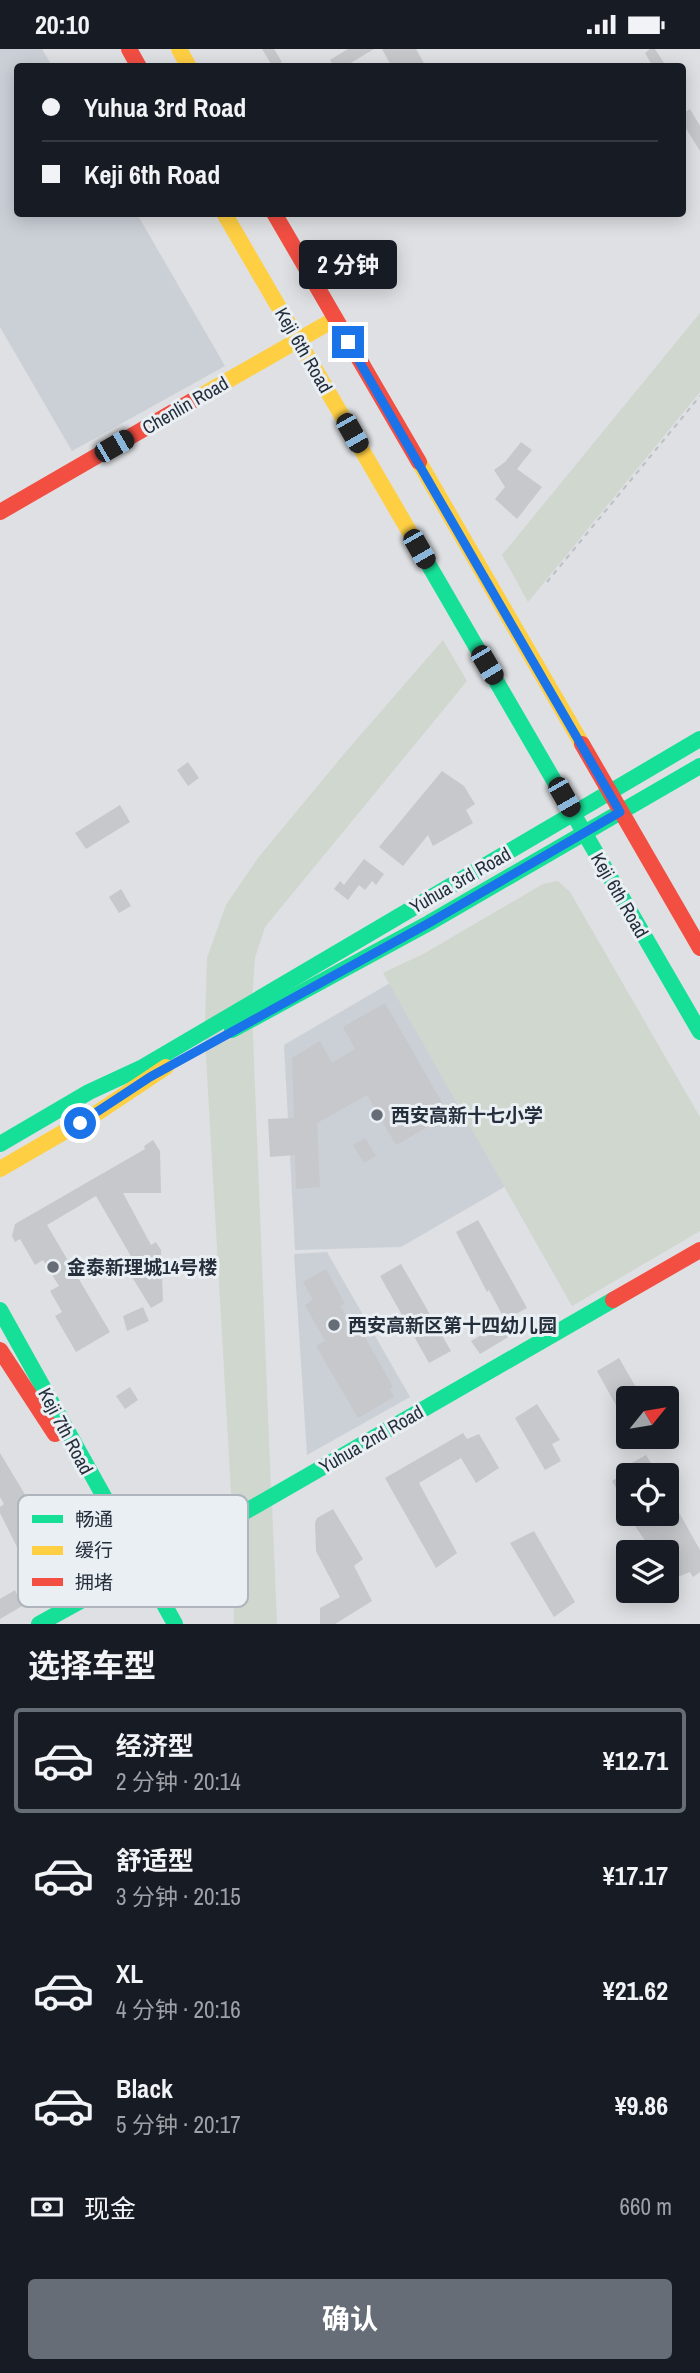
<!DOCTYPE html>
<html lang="zh">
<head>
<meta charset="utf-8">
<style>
	:root { --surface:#171b24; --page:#242831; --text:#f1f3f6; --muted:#9ea1a6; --line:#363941; --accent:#666d76 }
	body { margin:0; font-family:"Archivo Narrow","Noto Sans SC",sans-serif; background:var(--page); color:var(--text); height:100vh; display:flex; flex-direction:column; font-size:26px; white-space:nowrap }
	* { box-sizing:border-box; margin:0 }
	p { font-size:23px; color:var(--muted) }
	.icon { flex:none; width:38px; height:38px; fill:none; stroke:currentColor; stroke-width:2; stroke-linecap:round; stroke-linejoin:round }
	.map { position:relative; height:1575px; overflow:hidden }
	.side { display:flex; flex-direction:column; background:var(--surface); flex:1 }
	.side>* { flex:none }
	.banner { position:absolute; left:14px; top:14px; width:672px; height:154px; border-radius:7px; box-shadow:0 4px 18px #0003; display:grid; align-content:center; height:154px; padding:0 28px; background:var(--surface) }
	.needle { width:46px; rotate:60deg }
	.fabs { position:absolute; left:616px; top:1337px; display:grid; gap:14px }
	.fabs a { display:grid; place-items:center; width:63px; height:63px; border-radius:7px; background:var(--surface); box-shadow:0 4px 18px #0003; font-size:35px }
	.end { position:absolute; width:32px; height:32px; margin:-16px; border:9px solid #1a73e8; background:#fff; box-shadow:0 0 0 4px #fff }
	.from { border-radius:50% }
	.bubble { position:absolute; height:49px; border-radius:7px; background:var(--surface); box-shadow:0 4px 18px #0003; font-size:23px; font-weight:700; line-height:49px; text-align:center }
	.car { position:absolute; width:21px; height:42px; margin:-21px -10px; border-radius:9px; box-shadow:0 0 5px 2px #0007; background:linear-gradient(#222 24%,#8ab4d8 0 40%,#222 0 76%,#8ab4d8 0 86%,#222 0) }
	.banner b { display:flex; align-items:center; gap:24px; height:66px; font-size:26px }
	.banner b+b { border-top:2px solid var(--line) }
	.banner i { width:18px; height:18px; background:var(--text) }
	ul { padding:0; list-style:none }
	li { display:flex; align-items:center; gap:21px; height:105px; margin:0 14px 10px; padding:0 14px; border:4px solid transparent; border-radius:7px }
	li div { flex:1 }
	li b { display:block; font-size:26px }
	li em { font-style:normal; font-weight:700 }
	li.selected { border-color:var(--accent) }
	li>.icon { width:63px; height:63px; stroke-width:1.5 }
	h2 { padding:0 28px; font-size:32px; line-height:84px }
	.pay { display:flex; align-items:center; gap:18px; height:77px; padding:0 28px; font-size:26px }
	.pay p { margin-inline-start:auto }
	.action { display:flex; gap:14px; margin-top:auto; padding:14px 28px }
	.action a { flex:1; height:80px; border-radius:7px; background:var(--accent); color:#fff; font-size:28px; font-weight:700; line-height:80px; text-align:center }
	.status { display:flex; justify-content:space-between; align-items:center; height:49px; padding:0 35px; background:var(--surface); direction:ltr }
	.status svg { height:19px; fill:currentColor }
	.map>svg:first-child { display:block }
</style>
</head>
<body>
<div class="status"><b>20:10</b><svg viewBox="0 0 49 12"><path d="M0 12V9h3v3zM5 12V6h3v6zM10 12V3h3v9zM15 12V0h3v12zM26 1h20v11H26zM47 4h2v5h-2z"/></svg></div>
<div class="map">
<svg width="700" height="1575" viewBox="0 0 700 1575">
	<rect width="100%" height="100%" fill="#dee0e3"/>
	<g fill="#cbd0d7">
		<path d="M 0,0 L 42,0 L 52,17 L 18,18 L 18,164 L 137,165 L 225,317 L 72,402 L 0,278 Z"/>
		<path d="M 390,934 L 506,1137 L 401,1198 L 295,1201 L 284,996 Z"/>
		<path d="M 327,1203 L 410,1348 L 307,1406 L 294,1205 Z"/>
	</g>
	<g fill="#cfd7ce">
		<path d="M 700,264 L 700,343 L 528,553 L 502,506 Z"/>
		<path d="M 443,591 L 467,632 L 265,878 L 255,909 L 252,950 L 205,977 L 207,909 L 226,856 L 258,809 L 344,705 Z"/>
		<path d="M 558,832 L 570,843 L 700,1068 L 700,1182 L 572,1257 L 383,924 L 425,904 L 543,835 Z"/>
		<path d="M 252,963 L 271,1442 L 232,1460 L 205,990 Z"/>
		<path d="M 272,1455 L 277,1575 L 234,1575 L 232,1473 Z"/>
	</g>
	<g fill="#c6c8cb">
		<path d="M 262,0 L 274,0 L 282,13 L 273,18 Z"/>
		<path d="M 348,0 L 374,0 L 344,18 L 334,18 L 330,11 Z"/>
		<path d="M 382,0 L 416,0 L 426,18 L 392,18 Z"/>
		<path d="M 650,0 L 655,0 L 664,14 L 653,18 L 645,4 Z"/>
		<path d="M 690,60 L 700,77 L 700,102 L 682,73 L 682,65 Z"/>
		<path d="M 521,393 L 532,401 L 517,420 L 542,438 L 517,470 L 495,450 L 505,438 L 494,421 L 505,413 Z"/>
		<path d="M 188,713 L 199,729 L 188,737 L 177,721 Z"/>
		<path d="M 442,722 L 464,737 L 475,755 L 466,761 L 473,774 L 433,797 L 428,786 L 403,817 L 379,798 Z"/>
		<path d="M 120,756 L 130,773 L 86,800 L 75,784 Z"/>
		<path d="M 364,810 L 384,825 L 376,836 L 372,832 L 365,841 L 359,836 L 348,851 L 334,840 L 340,832 L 344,836 Z"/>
		<path d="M 121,840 L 131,857 L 119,864 L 109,848 Z"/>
		<path d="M 385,954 L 449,1066 L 396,1096 L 367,1046 L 317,1074 L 320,1138 L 296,1140 L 295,1106 L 270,1108 L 268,1070 L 294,1069 L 292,1009 L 320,992 L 332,1014 L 355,1000 L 343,978 Z"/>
		<path d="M 365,1089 L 376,1107 L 364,1114 L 353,1096 Z"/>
		<path d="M 153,1091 L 160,1102 L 161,1144 L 123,1144 L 151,1196 L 156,1193 L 161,1201 L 163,1252 L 151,1259 L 132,1228 L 139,1224 L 136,1216 L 96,1147 L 47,1176 L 110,1283 L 76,1303 L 55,1267 L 62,1263 L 50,1242 L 59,1237 L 43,1211 L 35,1216 L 20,1190 L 15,1193 L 12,1187 L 15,1175 L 145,1100 L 144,1097 Z"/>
		<path d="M 478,1171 L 527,1259 L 505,1271 L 489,1241 L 487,1243 L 456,1183 Z"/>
		<path d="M 401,1215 L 451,1302 L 429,1314 L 380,1227 Z"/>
		<path d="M 326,1220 L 345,1255 L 340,1257 L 355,1282 L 360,1279 L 393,1338 L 390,1340 L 394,1348 L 358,1369 L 316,1297 L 325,1292 L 305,1256 L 313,1251 L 303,1233 Z"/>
		<path d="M 143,1258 L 149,1272 L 127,1282 L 123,1267 Z"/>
		<path d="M 502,1274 L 510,1287 L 480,1305 L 471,1292 Z"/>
		<path d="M 619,1309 L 642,1349 L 628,1349 L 628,1354 L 618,1360 L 597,1322 Z"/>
		<path d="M 130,1338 L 138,1351 L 125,1360 L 116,1347 Z"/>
		<path d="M 537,1355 L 560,1391 L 552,1395 L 561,1412 L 545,1421 L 515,1369 Z"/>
		<path d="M 463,1384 L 467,1390 L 479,1385 L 499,1419 L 476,1434 L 461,1409 L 419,1434 L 457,1504 L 436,1519 L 385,1429 Z"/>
		<path d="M 0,1404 L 44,1477 L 57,1506 L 67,1501 L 75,1513 L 70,1529 L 0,1570 L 0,1550 L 15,1541 L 17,1545 L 36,1536 L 0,1464 L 0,1458 L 4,1455 L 0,1448 Z"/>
		<path d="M 646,1406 L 658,1426 L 634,1426 L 628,1416 Z"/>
		<path d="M 628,1423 L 628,1460 L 612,1432 Z"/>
		<path d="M 667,1442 L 700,1501 L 700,1523 L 693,1528 L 690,1523 L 670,1531 L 667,1525 L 667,1503 L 653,1503 L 635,1477 L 638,1476 L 632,1465 L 667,1465 Z"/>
		<path d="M 333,1460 L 363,1510 L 354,1517 L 372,1552 L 335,1575 L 320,1575 L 320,1559 L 340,1548 L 316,1502 L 315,1474 L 317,1469 Z"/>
		<path d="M 534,1482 L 575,1553 L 554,1568 L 510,1494 Z"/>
	</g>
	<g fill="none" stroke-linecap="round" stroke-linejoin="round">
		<path stroke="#bdbfc3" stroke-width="2" stroke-dasharray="5 5" stroke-linecap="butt" d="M 547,533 L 700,347"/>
		<g stroke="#16e098" stroke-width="16">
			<path d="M 416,494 L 700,983"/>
			<path d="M 232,981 L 429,874 L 700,717"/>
			<path d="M 0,1095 L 89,1043 L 143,1018 L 700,690"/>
			<path d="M 0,1261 L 175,1575"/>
			<path d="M 39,1575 L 133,1523 L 144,1521 L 613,1251"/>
		</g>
		<g stroke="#ffcf43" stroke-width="16">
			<path d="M 179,0 L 189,18"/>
			<path d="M 224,164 L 416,494"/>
			<path d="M 192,352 L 335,270"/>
			<path d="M 419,413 L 582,695"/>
			<path d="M 0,1120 L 100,1062 L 166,1018"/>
		</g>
		<g stroke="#f24e42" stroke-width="16">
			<path d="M 129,0 L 139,18"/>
			<path d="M 274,164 L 419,413"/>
			<path d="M 0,463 L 192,352"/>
			<path d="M 582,695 L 700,899"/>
			<path d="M 613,1251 L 700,1201"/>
			<path d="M 0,1301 L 55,1385"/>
		</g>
	</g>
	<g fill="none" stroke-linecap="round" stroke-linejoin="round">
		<path stroke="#1a73e8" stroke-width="9" d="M 80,1074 L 150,1028 L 429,874 L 620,763 L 348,293"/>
	</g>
	<g fill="#666d76" stroke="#eaeff4" stroke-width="2.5">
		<circle cx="377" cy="1066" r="7"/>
		<circle cx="53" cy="1218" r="7"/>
		<circle cx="334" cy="1276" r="7"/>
	</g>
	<g text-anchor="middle" stroke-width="6" stroke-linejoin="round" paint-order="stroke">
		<g font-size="19" fill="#252f3c" stroke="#eaeff4">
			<text transform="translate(304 301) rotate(60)" y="7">Keji 6th Road</text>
			<text transform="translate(185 356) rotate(-30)" y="7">Chenlin Road</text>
			<text transform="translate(460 831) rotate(-30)" y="7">Yuhua 3rd Road</text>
			<text transform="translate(620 846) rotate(60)" y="7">Keji 6th Road</text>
			<text transform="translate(66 1382) rotate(62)" y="7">Keji 7th Road</text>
			<text transform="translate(371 1390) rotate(-30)" y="7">Yuhua 2nd Road</text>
		</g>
		<g font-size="19" font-weight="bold" fill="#252f3c" stroke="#eaeff4" text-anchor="start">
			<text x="391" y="1073">西安高新十七小学</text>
			<text x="67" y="1225">金泰新理城14号楼</text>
			<text x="348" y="1283">西安高新区第十四幼儿园</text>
		</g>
	</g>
	<rect x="18" y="1446" width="230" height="112" rx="10" fill="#eaeff4" stroke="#afb5bd" stroke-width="2"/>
	<rect x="32" y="1466" width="31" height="8" fill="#16e098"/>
	<rect x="32" y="1497" width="31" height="9" fill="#ffcf43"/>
	<rect x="32" y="1529" width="31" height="8" fill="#f24e42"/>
	<g font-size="19" fill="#252f3c">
		<text x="75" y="1477">畅通</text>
		<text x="75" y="1508">缓行</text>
		<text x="75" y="1540">拥堵</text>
	</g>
</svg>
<div class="fabs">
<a><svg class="needle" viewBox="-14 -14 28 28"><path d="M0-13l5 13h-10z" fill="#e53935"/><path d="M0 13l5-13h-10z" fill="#9ea1a6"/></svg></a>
<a><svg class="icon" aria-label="locate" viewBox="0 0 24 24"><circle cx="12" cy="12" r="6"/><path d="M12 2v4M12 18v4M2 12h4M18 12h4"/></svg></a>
<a><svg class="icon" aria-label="layers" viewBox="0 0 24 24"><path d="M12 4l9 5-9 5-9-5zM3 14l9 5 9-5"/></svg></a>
</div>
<i class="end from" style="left:80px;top:1074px"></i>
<i class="end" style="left:348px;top:293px"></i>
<div class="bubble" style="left:299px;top:191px;width:98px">2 分钟</div>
<i class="car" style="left:352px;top:384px;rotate:150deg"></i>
<i class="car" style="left:114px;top:397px;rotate:60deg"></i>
<i class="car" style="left:419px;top:500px;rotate:150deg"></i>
<i class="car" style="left:487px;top:616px;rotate:149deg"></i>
<i class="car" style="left:564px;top:748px;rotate:150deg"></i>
<div class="banner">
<b><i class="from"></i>Yuhua 3rd Road</b>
<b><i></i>Keji 6th Road</b>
</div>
</div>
<section class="side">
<h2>选择车型</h2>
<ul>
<li class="selected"><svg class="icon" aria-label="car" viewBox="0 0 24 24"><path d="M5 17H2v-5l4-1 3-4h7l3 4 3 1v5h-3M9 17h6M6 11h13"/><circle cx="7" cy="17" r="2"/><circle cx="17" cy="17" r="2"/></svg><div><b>经济型</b><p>2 分钟 · 20:14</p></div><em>¥12.71</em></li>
<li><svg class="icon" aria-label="car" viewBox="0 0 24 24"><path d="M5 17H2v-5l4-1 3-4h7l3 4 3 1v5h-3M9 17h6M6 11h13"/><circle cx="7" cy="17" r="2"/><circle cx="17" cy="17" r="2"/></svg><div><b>舒适型</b><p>3 分钟 · 20:15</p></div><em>¥17.17</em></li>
<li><svg class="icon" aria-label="car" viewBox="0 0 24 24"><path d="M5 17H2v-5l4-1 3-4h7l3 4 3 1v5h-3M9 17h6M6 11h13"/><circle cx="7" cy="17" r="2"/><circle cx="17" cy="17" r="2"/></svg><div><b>XL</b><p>4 分钟 · 20:16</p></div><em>¥21.62</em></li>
<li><svg class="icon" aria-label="car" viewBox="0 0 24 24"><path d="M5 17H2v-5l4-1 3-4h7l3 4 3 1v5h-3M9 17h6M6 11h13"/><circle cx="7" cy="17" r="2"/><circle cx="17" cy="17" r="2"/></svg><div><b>Black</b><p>5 分钟 · 20:17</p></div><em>¥9.86</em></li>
</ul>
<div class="pay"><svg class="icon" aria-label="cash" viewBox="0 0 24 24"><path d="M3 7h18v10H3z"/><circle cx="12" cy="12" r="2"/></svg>现金<p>660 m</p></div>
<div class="action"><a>确认</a></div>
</section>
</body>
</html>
